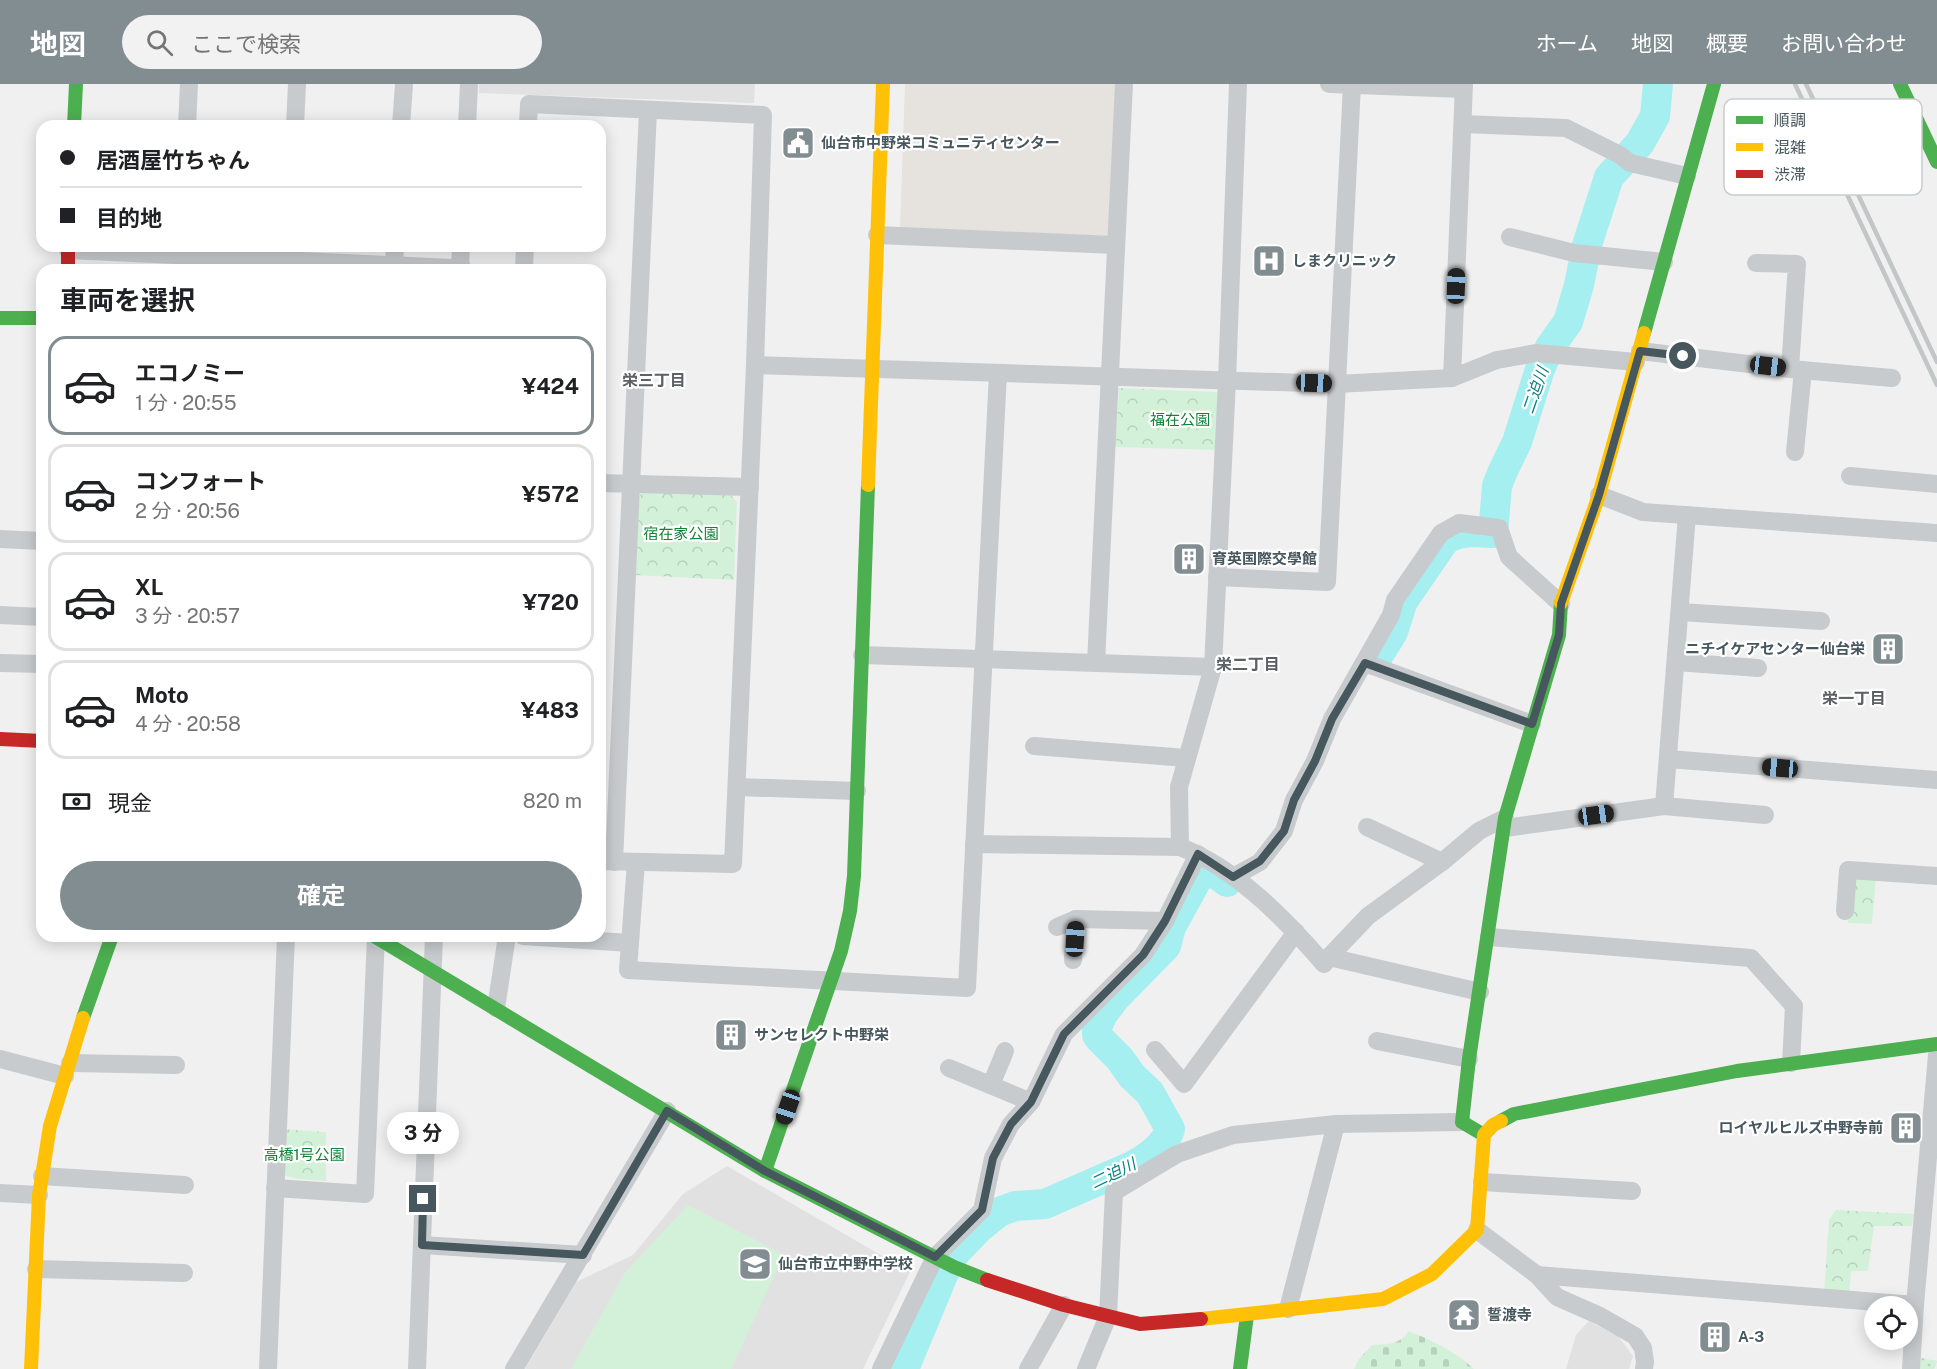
<!DOCTYPE html>
<html lang="ja">
<head>
<meta charset="utf-8">
<style>
	:root { --surface:#fff; --page:#f2f2f2; --text:#202124; --muted:#757577; --line:#e0e0e0; --accent:#828d91 }
	body { margin:0; font-family:"Public Sans","Noto Sans JP",sans-serif; background:var(--page); color:var(--text); height:100vh; display:flex; flex-direction:column; font-size:22px; white-space:nowrap }
	* { box-sizing:border-box; margin:0 }
	p { font-size:20px; color:var(--muted) }
	.icon { flex:none; width:33px; height:33px; fill:none; stroke:currentColor; stroke-width:2; stroke-linecap:round; stroke-linejoin:round }
	.map { position:relative; flex:1; overflow:hidden }
	.side { position:absolute; left:36px; top:180px; width:570px; height:678px; display:flex; flex-direction:column; background:var(--surface); border-radius:18px; box-shadow:0 3px 15px #0003 }
	.side>* { flex:none }
	.guide { position:absolute; left:36px; top:36px; width:570px; height:132px; border-radius:18px; box-shadow:0 3px 15px #0003; display:grid; align-content:center; height:132px; padding:0 24px; background:var(--surface) }
	.fabs { position:absolute; left:1864px; top:1212px; display:grid; gap:12px }
	.fabs a { display:grid; place-items:center; width:54px; height:54px; border-radius:50%; background:var(--surface); box-shadow:0 3px 15px #0003; font-size:30px }
	.end { position:absolute; width:27px; height:27px; margin:-14px; border:8px solid #46575e; background:#fff; box-shadow:0 0 0 3px #fff }
	.from { border-radius:50% }
	.bubble { position:absolute; height:42px; border-radius:21px; background:var(--surface); box-shadow:0 3px 15px #0003; font-size:20px; font-weight:700; line-height:42px; text-align:center }
	.car { position:absolute; width:18px; height:36px; margin:-18px -9px; border-radius:8px; box-shadow:0 0 4px 2px #0007; background:linear-gradient(#222 24%,#8ab4d8 0 40%,#222 0 76%,#8ab4d8 0 86%,#222 0) }
	.guide b { display:flex; align-items:center; gap:21px; height:57px; font-size:22px }
	.guide b+b { border-top:2px solid var(--line) }
	.guide i { width:15px; height:15px; background:var(--text) }
	ul { padding:0; list-style:none }
	li { display:flex; align-items:center; gap:18px; height:99px; margin:0 12px 9px; padding:0 12px; border:3px solid var(--line); border-radius:18px }
	li div { flex:1 }
	li b { display:block; font-size:22px }
	li em { font-style:normal; font-weight:700 }
	li.active { border-color:var(--accent) }
	li>.icon { width:54px; height:54px; stroke-width:1.5 }
	h2 { padding:0 24px; font-size:27px; line-height:72px }
	.pay { display:flex; align-items:center; gap:15px; height:66px; padding:0 24px; font-size:22px }
	.pay p { margin-inline-start:auto }
	.action { display:flex; gap:12px; margin-top:auto; padding:12px 24px }
	.action a { flex:1; height:69px; border-radius:36px; background:var(--accent); color:#fff; font-size:24px; font-weight:700; line-height:69px; text-align:center }
	header { display:flex; align-items:center; gap:36px; box-sizing:border-box; height:84px; padding:0 30px; background:var(--accent); color:#fff }
	header strong { font-size:28px }
	nav { display:flex; gap:33px; margin-inline-start:auto; font-size:21px }
	.search { width:420px; height:54px; background:var(--page); display:flex; align-items:center; gap:15px; box-sizing:border-box; padding:0 21px; border-radius:33px; color:var(--muted); font-size:22px }
	.map>svg:first-child { display:block }
</style>
</head>
<body>
<header>
<strong>地図</strong>
<div class="search"><svg class="icon" aria-label="search" viewBox="0 0 24 24"><circle cx="10" cy="10" r="6"/><path d="M15 15l6 6"/></svg>ここで検索</div>
<nav><a>ホーム</a><a>地図</a><a>概要</a><a>お問い合わせ</a></nav>
</header>
<div class="map">
<svg width="1937" height="1285" viewBox="0 0 1937 1285">
	<defs>
		<pattern id="grass-dots" width="8" height="8" patternUnits="userSpaceOnUse" patternTransform="scale(1.5)"><rect width="8" height="8" fill="#d3f1d9"/><path d="M2 2h.1M6 6h.1" fill="none" stroke="#b6d1bd" stroke-width="1.8" stroke-linecap="round"/></pattern>
		<pattern id="forest-crowns" width="20" height="18" patternUnits="userSpaceOnUse" patternTransform="scale(1.5)"><rect width="20" height="18" fill="#d3f1d9"/><path d="M2 6a3 3 0 1 1 6 0M12 15a3 3 0 1 1 6 0" fill="none" stroke="#b6d1bd"/></pattern>
		<pattern id="cemetery-stones" width="16" height="16" patternUnits="userSpaceOnUse" patternTransform="scale(1.5)"><rect width="16" height="16" fill="#d3f1d9"/><path d="M2 7V4a2 2 0 0 1 4 0v3zM10 15v-3a2 2 0 0 1 4 0v3z" fill="#b6d1bd"/></pattern>
	</defs>
	<rect width="100%" height="100%" fill="#f1f0f0"/>
	<path fill="#e6e2de" d="M 905,0 L 1118,0 L 1111,152 L 900,144 Z"/>
	<g fill="#e2e1e2">
		<path d="M 479,0 L 755,0 L 754,19 L 479,9 Z"/>
		<path d="M 727,1082 L 910,1188 L 863,1285 L 525,1285 L 576,1198 L 633,1171 L 683,1110 Z"/>
		<path d="M 1589,1237 L 1618,1252 L 1633,1272 L 1629,1285 L 1566,1285 L 1576,1251 Z"/>
	</g>
	<path fill="url(#grass-dots)" d="M 1916,1273 L 1937,1277 L 1937,1278 L 1934,1285 L 1914,1285 Z"/>
	<g fill="url(#forest-crowns)">
		<path d="M 1119,304 L 1218,308 L 1215,366 L 1115,363 Z"/>
		<path d="M 648,405 L 727,407 L 737,418 L 734,496 L 634,491 L 637,413 Z"/>
		<path d="M 1876,794 L 1872,840 L 1848,839 L 1852,795 Z"/>
		<path d="M 282,1045 L 326,1048 L 326,1097 L 298,1095 L 282,1091 Z"/>
		<path d="M 1836,1126 L 1914,1130 L 1912,1142 L 1874,1142 L 1868,1187 L 1851,1187 L 1849,1212 L 1824,1210 L 1829,1135 Z"/>
	</g>
	<path fill="url(#cemetery-stones)" d="M 1408,1247 C 1432,1256 1456,1268 1474,1285 L 1354,1285 L 1359,1275 L 1372,1261 C 1387,1260 1401,1261 1408,1247 Z"/>
	<path fill="#d3f1d9" d="M 688,1121 L 784,1171 L 731,1285 L 571,1285 L 624,1190 Z"/>
	<g fill="none" stroke-linecap="round" stroke-linejoin="round">
		<g stroke="#a6eff0" stroke-width="30">
			<path d="M 1378,572 L 1393,548 L 1403,517 L 1445,456 C 1461,446 1475,448 1493,449 L 1497,402 L 1502,389 L 1517,358 L 1540,285 L 1550,263 L 1568,238 L 1579,201 L 1587,161 L 1609,93 L 1640,59 L 1655,32 L 1658,0"/>
			<path d="M 904,1285 L 943,1191 L 954,1170 L 979,1144 L 999,1128 L 1015,1122 L 1045,1120 L 1132,1082 C 1147,1074 1165,1062 1170,1045 L 1150,1009 L 1132,992 L 1120,975 L 1100,955 L 1097,951 L 1097,943 L 1103,930 L 1116,913 L 1166,862 L 1171,843 L 1199,792 L 1208,788 L 1219,792 L 1227,798"/>
		</g>
		<g stroke="#c7cbcd" stroke-width="18">
			<path d="M 1238,0 L 1227,297 L 1213,583 L 1179,703 L 1180,763 C 1236,784 1286,836 1324,880 L 1329,873 L 1480,908"/>
			<path d="M 1329,0 L 1463,5"/>
			<path d="M 1463,40 L 1566,44 L 1620,71 L 1630,79 L 1687,92"/>
			<path d="M 187,42 L 189,0"/>
			<path d="M 295,42 L 297,0"/>
			<path d="M 401,42 L 404,0"/>
			<path d="M 467,42 L 469,0"/>
			<path d="M 528,42 L 529,20 L 763,31 L 755,281 L 733,780 L 600,777"/>
			<path d="M 877,151 L 1115,161"/>
			<path d="M 1510,153 L 1574,169 L 1664,178"/>
			<path d="M 68,166 L 452,184 L 461,181"/>
			<path d="M 1756,179 L 1797,180 L 1790,285"/>
			<path d="M 394,181 L 395,162"/>
			<path d="M 460,186 L 461,162"/>
			<path d="M 524,186 L 525,162"/>
			<path d="M 1640,267 L 1790,285 L 1892,294"/>
			<path d="M 755,281 L 1336,300 L 1452,294 L 1497,276 L 1536,269 L 1636,278"/>
			<path d="M 1452,294 L 1464,0"/>
			<path d="M 1795,368 L 1803,286"/>
			<path d="M 1850,392 L 1937,400"/>
			<path d="M 600,399 L 750,403"/>
			<path d="M 1599,411 L 1643,428 L 1937,449"/>
			<path d="M 1687,431 L 1664,722 L 1765,731"/>
			<path d="M 0,455 L 42,457"/>
			<path d="M 1217,493 L 1327,498 L 1352,1"/>
			<path d="M 1680,528 L 1821,537"/>
			<path d="M 0,531 L 42,533"/>
			<path d="M 862,571 L 1213,583"/>
			<path d="M 1676,578 L 1758,584"/>
			<path d="M 0,579 L 42,580"/>
			<path d="M 1096,579 L 1124,0"/>
			<path d="M 1365,579 L 1532,640"/>
			<path d="M 1034,662 L 1186,674"/>
			<path d="M 1668,675 L 1937,696"/>
			<path d="M 737,703 L 857,707"/>
			<path d="M 1367,743 L 1442,778"/>
			<path d="M 1505,744 L 1664,722"/>
			<path d="M 974,760 L 1180,763"/>
			<path d="M 614,778 L 648,26"/>
			<path d="M 636,778 L 628,886 L 967,904 L 998,289"/>
			<path d="M 1233,793 L 1260,778 L 1284,747 L 1294,716 L 1315,677 L 1332,635 L 1391,531 L 1395,516 L 1441,449 L 1459,439 L 1499,444 L 1509,473 L 1561,520"/>
			<path d="M 1845,827 L 1848,786 L 1937,792"/>
			<path d="M 1057,843 L 1076,835 L 1165,837"/>
			<path d="M 523,852 L 630,859"/>
			<path d="M 1489,853 L 1751,874 L 1794,922 L 1791,979"/>
			<path d="M 1329,873 L 1368,832 L 1442,778 L 1479,747 L 1505,734"/>
			<path d="M 1073,876 L 1076,835"/>
			<path d="M 496,924 L 507,852"/>
			<path d="M 1377,957 L 1469,975"/>
			<path d="M 1155,966 L 1184,1000 L 1296,848"/>
			<path d="M 0,975 L 65,992"/>
			<path d="M 70,979 L 176,981"/>
			<path d="M 949,984 L 1031,1018"/>
			<path d="M 991,1001 L 1005,967"/>
			<path d="M 42,1092 L 185,1101"/>
			<path d="M 1482,1098 L 1632,1107"/>
			<path d="M 275,1104 L 365,1110 L 376,852"/>
			<path d="M 0,1109 L 39,1111"/>
			<path d="M 1477,1146 L 1537,1191 L 1557,1213 L 1600,1232 L 1635,1252 L 1643,1264 L 1645,1278 L 1644,1285"/>
			<path d="M 422,1161 L 583,1171"/>
			<path d="M 36,1185 L 184,1189"/>
			<path d="M 1537,1191 L 1915,1221"/>
			<path d="M 1288,1225 L 1336,1040"/>
			<path d="M 268,1285 L 286,852"/>
			<path d="M 417,1285 L 434,852"/>
			<path d="M 514,1285 L 667,1027"/>
			<path d="M 881,1285 L 935,1173 L 982,1126 L 993,1074 L 1011,1040 L 1031,1018 L 1064,950 L 1143,871 L 1165,837 L 1198,770"/>
			<path d="M 1028,1285 L 1064,1221"/>
			<path d="M 1086,1285 L 1108,1232 L 1114,1108 L 1177,1070 L 1233,1051 L 1336,1040 L 1462,1038"/>
			<path d="M 1911,1285 L 1915,1221 L 1937,971"/>
		</g>
		<g stroke="#4caf50" stroke-width="14">
			<path d="M 1900,0 L 1937,78"/>
			<path d="M 74,42 L 76,0"/>
			<path d="M 0,234 L 42,234"/>
			<path d="M 1644,249 L 1714,0"/>
			<path d="M 374,852 L 765,1087 L 954,1183 L 987,1196"/>
			<path d="M 83,934 L 112,852"/>
			<path d="M 1501,1037 L 1514,1030 L 1737,987 L 1937,960"/>
			<path d="M 1484,1051 L 1462,1038 L 1469,975 L 1505,734 L 1559,551 L 1561,519"/>
			<path d="M 765,1087 L 841,867 L 850,827 L 854,792 L 868,401"/>
			<path d="M 1240,1285 L 1247,1231"/>
		</g>
		<g stroke="#ffc107" stroke-width="14">
			<path d="M 868,401 L 883,0"/>
			<path d="M 1561,519 L 1599,411 L 1644,249"/>
			<path d="M 1201,1235 L 1383,1215 L 1432,1190 L 1477,1146 L 1484,1051 L 1493,1041 L 1501,1037"/>
			<path d="M 31,1285 L 39,1111 L 50,1042 L 83,934"/>
		</g>
		<g stroke="#c62828" stroke-width="14">
			<path d="M 68,162 L 68,186"/>
			<path d="M 0,655 L 42,657"/>
			<path d="M 987,1196 L 1064,1221 L 1140,1240 L 1201,1235"/>
		</g>
		<g stroke="#c3c6c7" stroke-width="4.5">
			<path d="M 1795,0 L 1937,301"/>
			<path d="M 1806,0 L 1937,278"/>
		</g>
	</g>
	<g fill="none" stroke-linecap="round" stroke-linejoin="round">
		<path stroke="#46575e" stroke-width="8" d="M 423,1115 L 422,1161 L 583,1171 L 667,1027 L 765,1087 L 935,1173 L 982,1126 L 993,1074 L 1011,1040 L 1031,1018 L 1064,950 L 1143,871 L 1165,837 L 1198,770 L 1233,793 L 1260,777 L 1284,747 L 1294,716 L 1315,677 L 1332,635 L 1365,579 L 1532,640 L 1559,551 L 1561,520 L 1599,411 L 1640,267 L 1683,272"/>
	</g>
	<defs>
		<g id="civic-square" transform="scale(1.725)"><rect x="-9" y="-9" width="18" height="18" rx="4" fill="#828d91" stroke="#fff"/><path d="M-.6-6.5H3V-4.5H.6V-3L4-1V1h2V6H-6V1h2V-1L-.6-3ZM-1.2 2.5V6h2.4V2.5Z" fill="#fff"/></g>
		<g id="hospital-square" transform="scale(1.725)"><rect x="-9" y="-9" width="18" height="18" rx="4" fill="#828d91" stroke="#fff"/><path d="M-5-5h3v3.5h4V-5h3V5h-3V1.5h-4V5h-3Z" fill="#fff"/></g>
		<g id="building-square" transform="scale(1.725)"><rect x="-9" y="-9" width="18" height="18" rx="4" fill="#828d91" stroke="#fff"/><path d="M-4-6H4V6H1V3H-1V6H-4ZM-2.5-4.3h1.7v1.8h-1.7ZM.8-4.3h1.7v1.8H.8ZM-2.5-1h1.7V.8h-1.7ZM.8-1h1.7V.8H.8Z" fill="#fff"/></g>
		<g id="school-square" transform="scale(1.725)"><rect x="-9" y="-9" width="18" height="18" rx="4" fill="#828d91" stroke="#fff"/><path d="M0-5L7-2L0 1L-7-2ZM-4 1L0 2.5L4 1V4Q0 6-4 4Z" fill="#fff"/></g>
		<g id="temple-square" transform="scale(1.725)"><rect x="-9" y="-9" width="18" height="18" rx="4" fill="#828d91" stroke="#fff"/><path d="M0-6L5-2H3V0L6.5 2.5H4V6H1.5V3h-3V6H-4V2.5H-6.5L-3 0V-2H-5Z" fill="#fff"/></g>
	</defs>
	<g fill-rule="evenodd">
		<use href="#civic-square" x="798" y="59"/>
		<use href="#hospital-square" x="1269" y="177"/>
		<use href="#building-square" x="1189" y="475"/>
		<use href="#building-square" x="1888" y="565"/>
		<use href="#building-square" x="731" y="951"/>
		<use href="#building-square" x="1906" y="1044"/>
		<use href="#school-square" x="755" y="1180"/>
		<use href="#temple-square" x="1464" y="1231"/>
		<use href="#building-square" x="1715" y="1253"/>
	</g>
	<g text-anchor="middle" stroke-width="4.5" stroke-linejoin="round" paint-order="stroke">
		<g font-size="15" font-weight="bold" fill="#46575e" stroke="#fff" text-anchor="start">
			<text x="821" y="64">仙台市中野栄コミュニティセンター</text>
			<text x="1292" y="182">しまクリニック</text>
			<text x="1212" y="480">育英国際交學館</text>
			<text x="1865" y="570" text-anchor="end">ニチイケアセンター仙台栄</text>
			<text x="754" y="956">サンセレクト中野栄</text>
			<text x="1883" y="1049" text-anchor="end">ロイヤルヒルズ中野寺前</text>
			<text x="778" y="1185">仙台市立中野中学校</text>
			<text x="1487" y="1236">誓渡寺</text>
			<text x="1738" y="1258">A-3</text>
		</g>
		<g font-size="15" fill="#128336" stroke="#fff">
			<text x="1180" y="341">福在公園</text>
			<text x="681" y="455">宿在家公園</text>
			<text x="304" y="1076">高橋1号公園</text>
		</g>
		<g font-size="16" font-weight="bold" fill="#5b6164" stroke="#fff">
			<text x="654" y="302">栄三丁目</text>
			<text x="1248" y="586">栄二丁目</text>
			<text x="1854" y="620">栄一丁目</text>
		</g>
		<g font-size="16" font-style="italic" fill="#097e82" stroke="#fff">
			<text transform="translate(1535 306) rotate(-71)" y="6">二迫川</text>
			<text transform="translate(1113 1089) rotate(-26)" y="6">二迫川</text>
		</g>
	</g>
	<rect x="1724" y="15" width="198" height="96" rx="9" fill="#fff" stroke="#c8cdcf" stroke-width="1.5"/>
	<rect x="1736" y="32" width="27" height="8" fill="#4caf50"/>
	<rect x="1736" y="59" width="27" height="8" fill="#ffc107"/>
	<rect x="1736" y="86" width="27" height="8" fill="#c62828"/>
	<g font-size="16" fill="#46575e">
		<text x="1774" y="42">順調</text>
		<text x="1774" y="69">混雑</text>
		<text x="1774" y="96">渋滞</text>
	</g>
</svg>
<div class="fabs">
<a><svg class="icon" aria-label="locate" viewBox="0 0 24 24"><circle cx="12" cy="12" r="6"/><path d="M12 2v4M12 18v4M2 12h4M18 12h4"/></svg></a>
</div>
<i class="end from" style="left:1683px;top:272px"></i>
<i class="end" style="left:423px;top:1115px"></i>
<div class="bubble" style="left:387px;top:1028px;width:72px">3 分</div>
<i class="car" style="left:1456px;top:202px;rotate:2deg"></i>
<i class="car" style="left:1768px;top:282px;rotate:97deg"></i>
<i class="car" style="left:1314px;top:299px;rotate:92deg"></i>
<i class="car" style="left:1780px;top:684px;rotate:275deg"></i>
<i class="car" style="left:1596px;top:731px;rotate:82deg"></i>
<i class="car" style="left:1075px;top:855px;rotate:3deg"></i>
<i class="car" style="left:788px;top:1023px;rotate:199deg"></i>
<div class="guide">
<b><i class="from"></i>居酒屋竹ちゃん</b>
<b><i></i>目的地</b>
</div>
<section class="side">
<h2>車両を選択</h2>
<ul>
<li class="active"><svg class="icon" aria-label="car" viewBox="0 0 24 24"><path d="M5 17H2v-5l4-1 3-4h7l3 4 3 1v5h-3M9 17h6M6 11h13"/><circle cx="7" cy="17" r="2"/><circle cx="17" cy="17" r="2"/></svg><div><b>エコノミー</b><p>1 分 · 20:55</p></div><em>¥424</em></li>
<li><svg class="icon" aria-label="car" viewBox="0 0 24 24"><path d="M5 17H2v-5l4-1 3-4h7l3 4 3 1v5h-3M9 17h6M6 11h13"/><circle cx="7" cy="17" r="2"/><circle cx="17" cy="17" r="2"/></svg><div><b>コンフォート</b><p>2 分 · 20:56</p></div><em>¥572</em></li>
<li><svg class="icon" aria-label="car" viewBox="0 0 24 24"><path d="M5 17H2v-5l4-1 3-4h7l3 4 3 1v5h-3M9 17h6M6 11h13"/><circle cx="7" cy="17" r="2"/><circle cx="17" cy="17" r="2"/></svg><div><b>XL</b><p>3 分 · 20:57</p></div><em>¥720</em></li>
<li><svg class="icon" aria-label="car" viewBox="0 0 24 24"><path d="M5 17H2v-5l4-1 3-4h7l3 4 3 1v5h-3M9 17h6M6 11h13"/><circle cx="7" cy="17" r="2"/><circle cx="17" cy="17" r="2"/></svg><div><b>Moto</b><p>4 分 · 20:58</p></div><em>¥483</em></li>
</ul>
<div class="pay"><svg class="icon" aria-label="cash" viewBox="0 0 24 24"><path d="M3 7h18v10H3z"/><circle cx="12" cy="12" r="2"/></svg>現金<p>820 m</p></div>
<div class="action"><a>確定</a></div>
</section>
</div>
</body>
</html>
